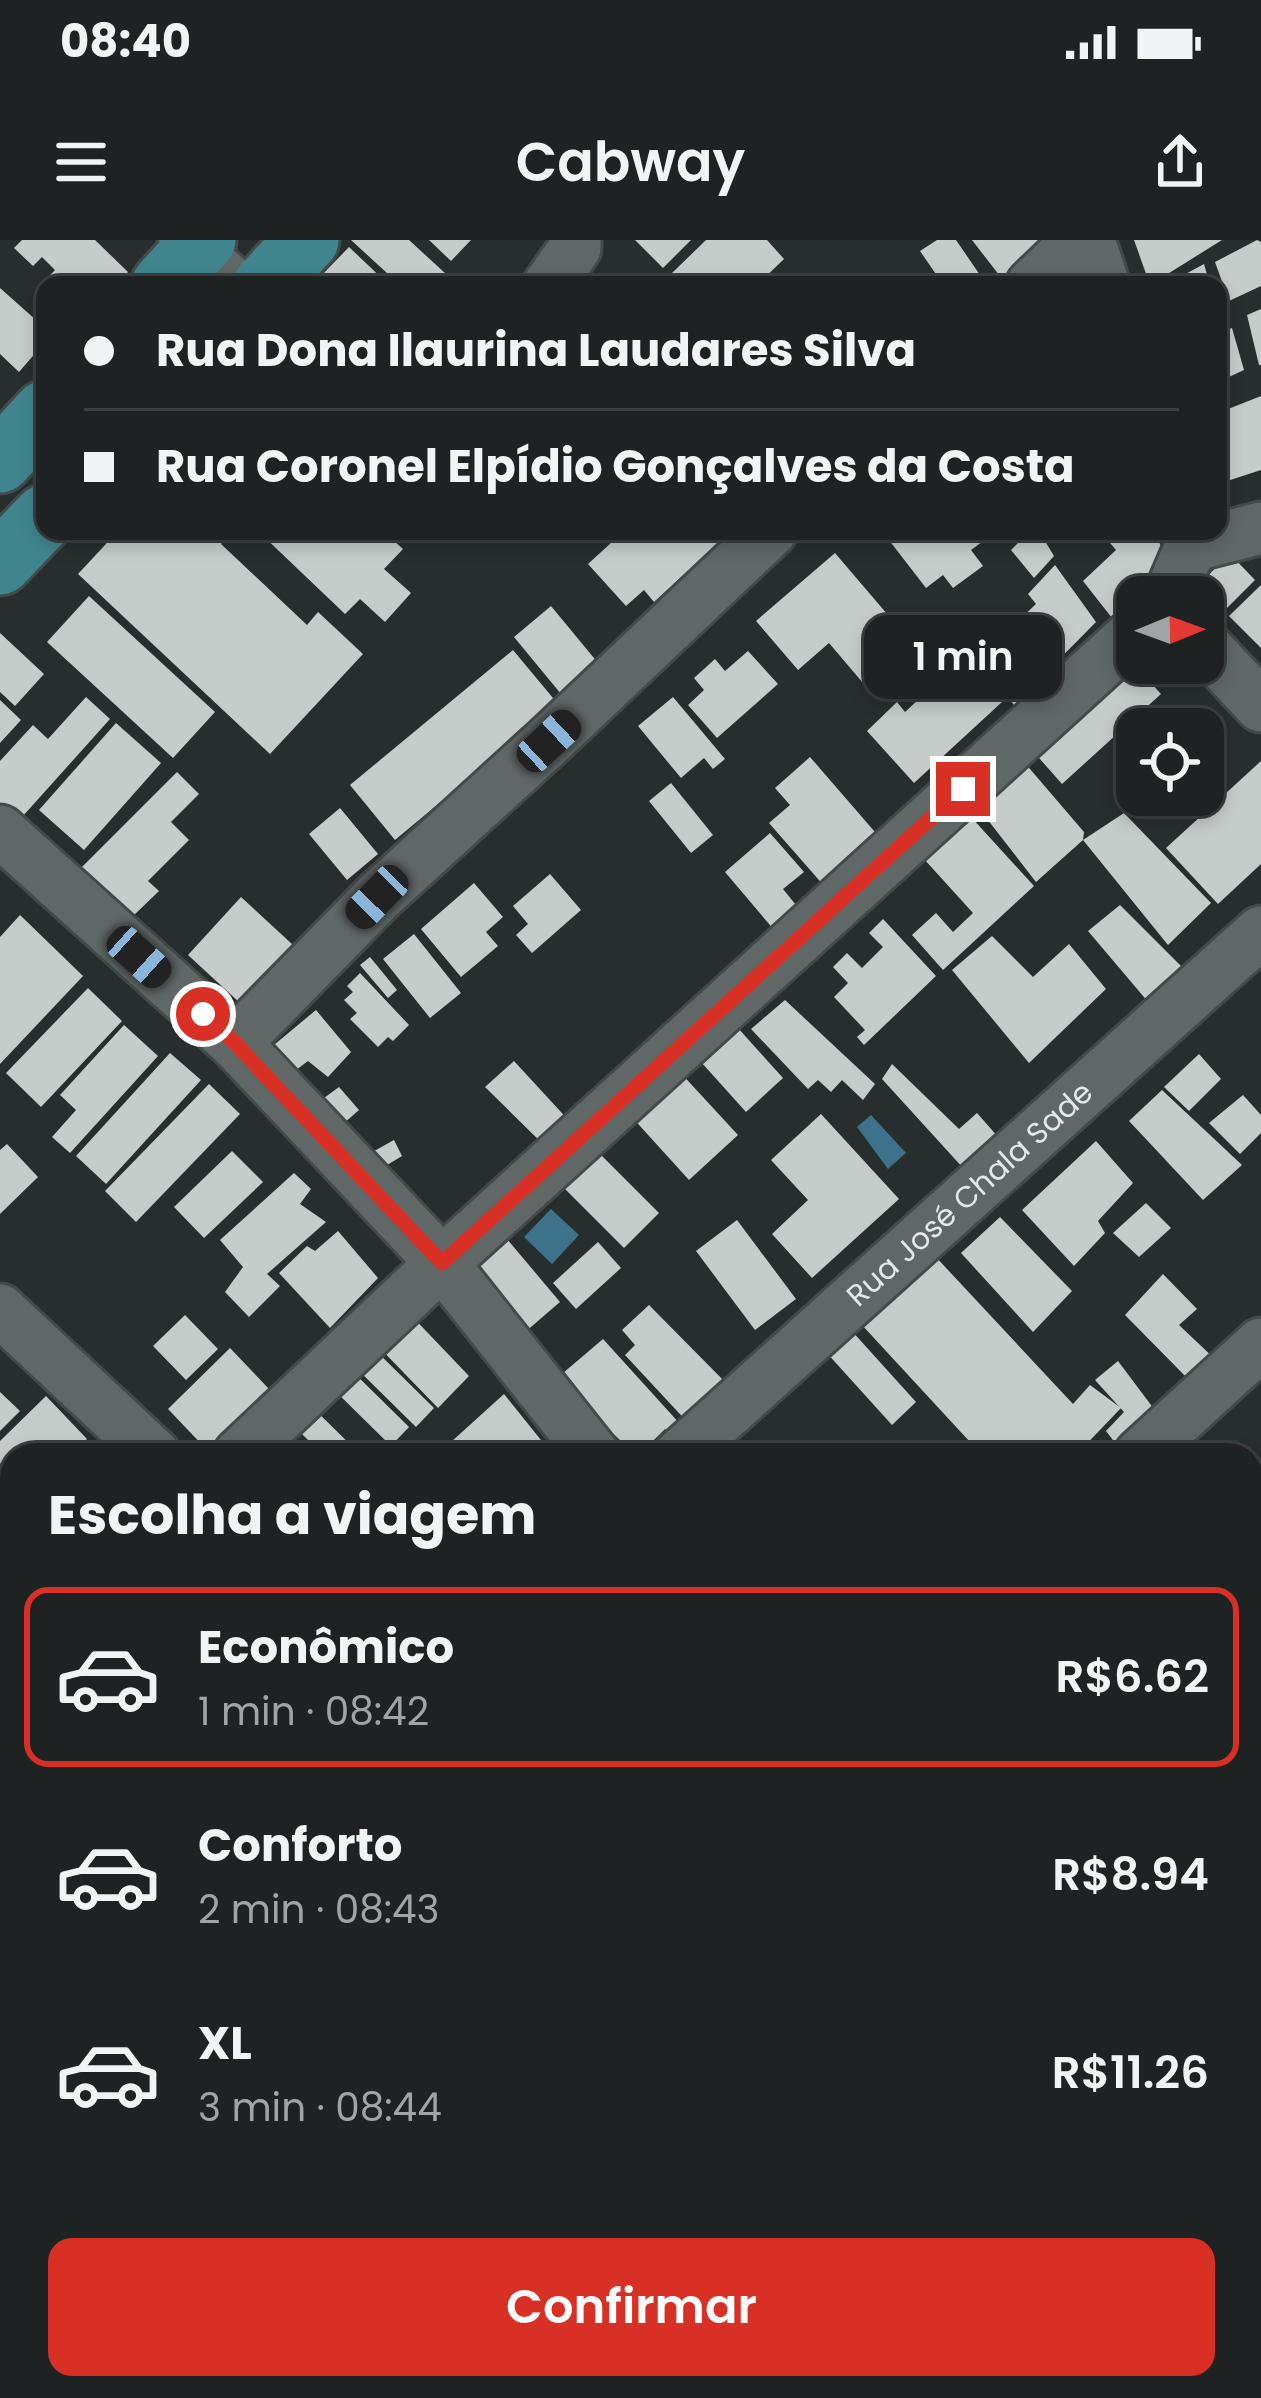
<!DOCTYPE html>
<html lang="pt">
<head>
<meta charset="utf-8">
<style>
	:root { --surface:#1e2222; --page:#262a2a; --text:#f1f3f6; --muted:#a1a4a5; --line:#3c3f40; --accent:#d93025 }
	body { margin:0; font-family:Poppins,sans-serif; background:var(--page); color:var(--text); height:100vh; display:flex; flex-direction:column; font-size:45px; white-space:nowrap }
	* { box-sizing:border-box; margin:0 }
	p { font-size:39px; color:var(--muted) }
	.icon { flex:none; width:66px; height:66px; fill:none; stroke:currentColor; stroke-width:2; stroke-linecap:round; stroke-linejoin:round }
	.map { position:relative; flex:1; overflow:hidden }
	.sheet { position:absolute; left:0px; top:1203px; width:1263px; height:957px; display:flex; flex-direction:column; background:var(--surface); border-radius:36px 36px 0 0; box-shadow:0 6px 18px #0003,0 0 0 3px var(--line) }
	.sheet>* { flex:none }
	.banner { position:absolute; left:36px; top:36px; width:1191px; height:264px; border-radius:24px; box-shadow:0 6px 18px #0003,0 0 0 3px var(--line); display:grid; align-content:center; height:264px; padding:0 48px; background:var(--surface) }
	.needle { width:78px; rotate:89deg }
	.fabs { position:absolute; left:1116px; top:336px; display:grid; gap:24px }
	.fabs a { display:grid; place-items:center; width:108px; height:108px; border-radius:24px; background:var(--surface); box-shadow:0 6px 18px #0003,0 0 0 3px var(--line); font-size:60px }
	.end { position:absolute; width:54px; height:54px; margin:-27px; border:15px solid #d93025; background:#fff; box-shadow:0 0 0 6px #fff }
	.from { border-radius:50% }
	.bubble { position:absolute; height:84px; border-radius:24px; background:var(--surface); box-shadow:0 6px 18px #0003,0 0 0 3px var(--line); font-size:39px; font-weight:600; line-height:84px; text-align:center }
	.car { position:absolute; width:36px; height:72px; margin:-36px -18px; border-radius:15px; box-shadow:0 0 9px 3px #0007; background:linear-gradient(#222 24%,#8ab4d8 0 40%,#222 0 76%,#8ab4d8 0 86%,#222 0) }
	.banner b { display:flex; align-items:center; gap:42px; height:114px; font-size:45px }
	.banner b+b { border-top:3px solid var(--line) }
	.banner i { width:30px; height:30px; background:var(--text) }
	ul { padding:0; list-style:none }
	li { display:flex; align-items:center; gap:36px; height:180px; margin:0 24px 18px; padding:0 24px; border:6px solid transparent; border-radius:24px }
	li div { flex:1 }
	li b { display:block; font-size:45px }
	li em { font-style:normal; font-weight:600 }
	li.current { border-color:var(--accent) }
	li>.icon { width:108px; height:108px; stroke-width:1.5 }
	h2 { padding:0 48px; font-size:54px; line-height:144px }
	.button { display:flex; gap:24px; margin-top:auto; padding:24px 48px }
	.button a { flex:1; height:138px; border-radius:24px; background:var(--accent); color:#fff; font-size:48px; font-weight:600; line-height:138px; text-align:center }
	.status { display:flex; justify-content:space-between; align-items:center; height:84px; padding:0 60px; background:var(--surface); direction:ltr }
	.status svg { height:33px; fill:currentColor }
	header { display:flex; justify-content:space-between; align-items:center; height:156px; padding:0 48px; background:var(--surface); font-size:54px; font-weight:600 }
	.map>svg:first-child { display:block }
</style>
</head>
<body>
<div class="status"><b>08:40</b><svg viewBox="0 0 49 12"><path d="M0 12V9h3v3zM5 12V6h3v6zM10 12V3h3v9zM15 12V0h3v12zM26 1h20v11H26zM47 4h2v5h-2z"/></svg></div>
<header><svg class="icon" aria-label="menu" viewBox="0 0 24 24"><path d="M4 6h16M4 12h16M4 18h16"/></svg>Cabway<svg class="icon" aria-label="share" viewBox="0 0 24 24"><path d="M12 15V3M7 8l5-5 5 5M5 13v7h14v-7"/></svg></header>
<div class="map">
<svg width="1261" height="2158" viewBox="0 0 1261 2158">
	<defs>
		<pattern id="forest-crowns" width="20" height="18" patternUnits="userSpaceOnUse" patternTransform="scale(3)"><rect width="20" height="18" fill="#234830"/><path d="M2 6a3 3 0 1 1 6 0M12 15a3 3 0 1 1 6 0" fill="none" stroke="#43624e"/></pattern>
	</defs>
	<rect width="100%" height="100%" fill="#282e2e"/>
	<g fill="url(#forest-crowns)">
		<path d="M 1237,1200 L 1243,1215 L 1047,1215 L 1102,1203 Z"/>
		<path d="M 1251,1239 L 1261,1267 L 1261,1549 L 1251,1605 Z"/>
		<path d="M 1251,1635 L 1261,1642 L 1261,1994 L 1251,1993 Z"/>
		<path d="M 12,1984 L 12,2148 L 988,2148 L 988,2158 L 0,2158 L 0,2051 Z"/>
	</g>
	<g fill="#3c738b">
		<path d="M 871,875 L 906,913 L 888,929 L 857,887 Z"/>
		<path d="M 551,969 L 579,995 L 552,1024 L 524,997 Z"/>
	</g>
	<g fill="#c5ccca">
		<path d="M 22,0 L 95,0 L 128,32 L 115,45 L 45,45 L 45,55 L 38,48 L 55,30 L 42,17 L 33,26 L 14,8 Z"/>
		<path d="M 351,0 L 409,0 L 446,34 L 437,45 L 400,45 Z"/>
		<path d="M 429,0 L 471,0 L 451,21 Z"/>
		<path d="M 635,0 L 691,0 L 663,28 Z"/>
		<path d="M 706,0 L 767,0 L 784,19 L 757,45 L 681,45 L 671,34 Z"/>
		<path d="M 937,0 L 956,0 L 980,35 L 965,45 L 933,45 L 940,40 L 920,11 Z"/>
		<path d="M 972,0 L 1045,0 L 1003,40 Z"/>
		<path d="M 1134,0 L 1222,0 L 1150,45 Z"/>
		<path d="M 1257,0 L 1261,2 L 1261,46 L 1229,61 L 1215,22 Z"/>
		<path d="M 349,7 L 389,45 L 329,45 L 320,37 Z"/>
		<path d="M 1204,24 L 1210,45 L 1165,45 Z"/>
		<path d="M 0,48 L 45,88 L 45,102 L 19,132 L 0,114 Z"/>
		<path d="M 1261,69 L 1261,125 L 1259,125 L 1247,75 Z"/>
		<path d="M 1232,88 L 1244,130 L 1218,142 L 1218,93 Z"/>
		<path d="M 1261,156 L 1261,230 L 1218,244 L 1218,173 Z"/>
		<path d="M 118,291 L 233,291 L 221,304 L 307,385 L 318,372 L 363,414 L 270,514 L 78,334 Z"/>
		<path d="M 258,291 L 383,291 L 403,309 L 384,329 L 411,353 L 385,382 L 360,359 L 345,374 Z"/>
		<path d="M 624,291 L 731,291 L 654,362 L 644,350 L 626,366 L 588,324 Z"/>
		<path d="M 882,291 L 997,291 L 971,310 L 983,326 L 953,348 L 943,335 L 926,348 Z"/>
		<path d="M 1030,291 L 1039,291 L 1054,316 L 1034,338 L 1011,310 Z"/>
		<path d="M 1100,291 L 1129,291 L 1132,294 L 1136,291 L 1154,291 L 1173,332 L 1145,357 L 1137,357 L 1137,364 L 1116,383 L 1083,341 L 1116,310 Z"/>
		<path d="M 835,313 L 911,402 L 863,443 L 829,403 L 798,430 L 756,381 Z"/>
		<path d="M 1230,314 L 1255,340 L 1222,373 L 1196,347 Z"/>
		<path d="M 1055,325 L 1096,382 L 1014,465 L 978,419 L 1036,364 L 1028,354 Z"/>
		<path d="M 1261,345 L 1261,408 L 1229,376 Z"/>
		<path d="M 89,356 L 215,472 L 173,518 L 47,402 Z"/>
		<path d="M 551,366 L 603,429 L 566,460 L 514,397 Z"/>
		<path d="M 0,393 L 44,434 L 15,466 L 0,452 Z"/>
		<path d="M 513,410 L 558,464 L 395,600 L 350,545 Z"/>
		<path d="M 748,411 L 778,444 L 717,498 L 688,465 L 704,450 L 694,438 L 715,419 L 725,431 Z"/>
		<path d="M 1123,412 L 1161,454 L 1062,544 L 1025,502 Z"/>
		<path d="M 962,419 L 1002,462 L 914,543 L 867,491 L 897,462 L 905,472 Z"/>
		<path d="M 86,457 L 110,479 L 14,586 L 0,574 L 0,521 L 33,485 L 48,499 Z"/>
		<path d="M 673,457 L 725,519 L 713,529 L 704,518 L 681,538 L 638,486 Z"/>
		<path d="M 0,460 L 21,480 L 0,503 Z"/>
		<path d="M 116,483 L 161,523 L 84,610 L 39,570 Z"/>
		<path d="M 1018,515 L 1084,592 L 1083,600 L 1036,642 L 970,557 Z"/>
		<path d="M 810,517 L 881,599 L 825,647 L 769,583 L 790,565 L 775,548 Z"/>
		<path d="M 1261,521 L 1261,624 L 1218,664 L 1166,608 Z"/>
		<path d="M 177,532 L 199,554 L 171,582 L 189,600 L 148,641 L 159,651 L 133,676 L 121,664 L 111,674 L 73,636 Z"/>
		<path d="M 671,543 L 713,595 L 691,613 L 649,561 Z"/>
		<path d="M 961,566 L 1034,646 L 943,730 L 912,695 L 936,673 L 953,692 L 973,673 L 914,608 Z"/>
		<path d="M 340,568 L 378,614 L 347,640 L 309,594 Z"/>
		<path d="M 1124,573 L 1211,663 L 1168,705 L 1083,600 Z"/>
		<path d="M 770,593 L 804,632 L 783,649 L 800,670 L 775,691 L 725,632 Z"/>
		<path d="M 550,634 L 581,670 L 532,713 L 516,695 L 528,684 L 513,666 Z"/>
		<path d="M 474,643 L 503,677 L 486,692 L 498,706 L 461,737 L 421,689 Z"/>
		<path d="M 241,657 L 293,705 L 240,763 L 188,715 Z"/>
		<path d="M 1120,665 L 1186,731 L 1149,763 L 1088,691 Z"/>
		<path d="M 20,675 L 83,736 L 0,824 L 0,697 Z"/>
		<path d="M 883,679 L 936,736 L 864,805 L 857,797 L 865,790 L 834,757 L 848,743 L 833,727 L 847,713 L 862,728 L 883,707 L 869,693 Z"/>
		<path d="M 414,694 L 461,753 L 430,778 L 383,719 Z"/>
		<path d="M 992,696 L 1033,737 L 1069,704 L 1106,749 L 1029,823 L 952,730 Z"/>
		<path d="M 370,717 L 397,750 L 388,758 L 360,725 Z"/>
		<path d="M 360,733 L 409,785 L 393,801 L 388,797 L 378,807 L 350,779 L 357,773 L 344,760 L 353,752 L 347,746 Z"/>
		<path d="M 88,748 L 122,781 L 41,867 L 6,833 Z"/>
		<path d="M 785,760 L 875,844 L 863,860 L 842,840 L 831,852 L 818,840 L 808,849 L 751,789 Z"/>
		<path d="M 316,770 L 351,812 L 328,837 L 308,821 L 284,839 L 263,814 Z"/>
		<path d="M 729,778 L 783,838 L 746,872 L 692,812 Z"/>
		<path d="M 124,785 L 158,816 L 70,913 L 52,897 L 76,870 L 60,855 Z"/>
		<path d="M 170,813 L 201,840 L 106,944 L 76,916 Z"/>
		<path d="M 1199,814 L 1221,839 L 1189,871 L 1164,847 Z"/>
		<path d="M 514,821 L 572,884 L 548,909 L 485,847 Z"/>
		<path d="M 892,824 L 959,889 L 977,873 L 999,898 L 964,929 L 882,839 Z"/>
		<path d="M 678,830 L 738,895 L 689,940 L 630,875 Z"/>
		<path d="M 209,844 L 240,874 L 136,982 L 105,951 Z"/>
		<path d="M 339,847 L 359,870 L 335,891 L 313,866 Z"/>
		<path d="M 1162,850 L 1242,925 L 1203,960 L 1129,881 Z"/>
		<path d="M 1243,855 L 1261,875 L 1261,893 L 1240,914 L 1209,883 Z"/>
		<path d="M 821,874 L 899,959 L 812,1038 L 772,994 L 808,960 L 771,920 Z"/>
		<path d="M 394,900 L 402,916 L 369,936 L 360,919 Z"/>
		<path d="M 1096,901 L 1133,943 L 1098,981 L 1105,993 L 1074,1026 L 1022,970 Z"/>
		<path d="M 589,903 L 659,973 L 624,1008 L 554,938 Z"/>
		<path d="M 7,904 L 38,937 L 0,974 L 0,910 Z"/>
		<path d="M 232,911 L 263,942 L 204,998 L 174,967 Z"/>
		<path d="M 294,933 L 311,949 L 300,964 L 326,982 L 267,1034 L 280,1046 L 249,1077 L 225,1052 L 243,1027 L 220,1000 Z"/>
		<path d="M 1146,963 L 1171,988 L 1139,1017 L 1113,993 Z"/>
		<path d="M 1000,977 L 1072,1051 L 1033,1092 L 961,1013 Z"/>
		<path d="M 737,980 L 796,1059 L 755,1090 L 696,1011 Z"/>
		<path d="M 338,991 L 378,1038 L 330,1088 L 279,1033 L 307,1006 L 315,1011 Z"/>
		<path d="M 502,993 L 560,1062 L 517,1099 L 459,1030 Z"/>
		<path d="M 598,1002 L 621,1028 L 576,1069 L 553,1043 Z"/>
		<path d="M 934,1015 L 1073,1164 L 1090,1145 L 1121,1168 L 1076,1215 L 1052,1215 L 1041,1201 L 1026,1215 L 982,1215 L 861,1084 Z"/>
		<path d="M 1163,1034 L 1197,1069 L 1179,1085 L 1217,1121 L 1193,1144 L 1125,1075 Z"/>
		<path d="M 649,1065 L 730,1147 L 691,1186 L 625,1115 L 635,1105 L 622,1090 Z"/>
		<path d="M 406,1070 L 469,1136 L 438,1168 L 373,1101 Z"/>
		<path d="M 185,1075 L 218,1109 L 186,1140 L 153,1106 Z"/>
		<path d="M 841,1079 L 916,1162 L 892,1185 L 816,1101 Z"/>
		<path d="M 603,1099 L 681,1185 L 671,1195 L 665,1189 L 639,1215 L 620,1215 L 616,1212 L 622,1202 L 556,1139 Z"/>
		<path d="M 369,1104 L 434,1168 L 416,1187 L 351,1123 Z"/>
		<path d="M 230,1108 L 270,1150 L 208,1211 L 168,1169 Z"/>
		<path d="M 1118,1121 L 1160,1177 L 1122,1212 L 1106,1191 L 1124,1172 L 1095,1140 Z"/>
		<path d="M 344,1123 L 409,1187 L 391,1206 L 326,1142 Z"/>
		<path d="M 0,1152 L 20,1171 L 0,1191 Z"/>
		<path d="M 504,1154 L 553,1215 L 444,1215 L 440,1212 Z"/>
		<path d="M 46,1156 L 87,1199 L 70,1215 L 12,1215 L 12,1272 L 0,1284 L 0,1201 Z"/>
		<path d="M 306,1161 L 361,1215 L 323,1215 L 288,1180 Z"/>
		<path d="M 107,1196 L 125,1215 L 86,1215 Z"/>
		<path d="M 4,1301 L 12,1311 L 12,1381 L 0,1392 L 0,1305 Z"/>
		<path d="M 0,1529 L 12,1542 L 12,1569 L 0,1580 Z"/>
		<path d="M 0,1695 L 12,1708 L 12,1759 L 0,1771 Z"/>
		<path d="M 12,1770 L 12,1836 L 6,1842 L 0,1836 L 0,1782 Z"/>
		<path d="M 1261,1949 L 1261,2017 L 1251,2006 L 1251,1959 Z"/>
		<path d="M 1261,2031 L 1261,2130 L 1251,2121 L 1251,2052 L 1255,2048 L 1251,2038 Z"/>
		<path d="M 1251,2140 L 1261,2149 L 1259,2158 L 1217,2158 L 1228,2148 L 1251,2148 Z"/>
		<path d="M 1094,2148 L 1175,2148 L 1163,2158 L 1104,2158 Z"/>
	</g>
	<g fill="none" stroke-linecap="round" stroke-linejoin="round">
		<g stroke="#444949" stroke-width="57">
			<g id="minor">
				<path d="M 184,0 L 234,45"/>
				<path d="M 1089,0 L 1104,45"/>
				<path d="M 549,45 L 575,8 L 575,0"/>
				<path d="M 1032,45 L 1079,0"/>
				<path d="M 1191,306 L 1261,288"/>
				<path d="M 1169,357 L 1191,306"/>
				<path d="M 1203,404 L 1261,466"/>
				<path d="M 0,591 L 235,803 L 442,1023 L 594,1215"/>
				<path d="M 235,803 L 378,657 L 549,501 L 771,291"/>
				<path d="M 0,1070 L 155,1215"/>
				<path d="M 239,1215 L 442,1023 L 1137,391"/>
				<path id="s1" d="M 680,1215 L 1261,692"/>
				<path d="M 1140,1215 L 1261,1104"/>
				<path d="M 0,1435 L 12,1424"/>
				<path d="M 0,1482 L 12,1494"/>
				<path d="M 0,1918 L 12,1929"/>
				<path d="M 1049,2148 L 1058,2158"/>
			</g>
		</g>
		<g stroke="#444949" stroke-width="69">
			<g id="major">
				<path d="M 163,45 L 204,0"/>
				<path d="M 265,45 L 307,0"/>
				<path d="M 0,221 L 45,172"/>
				<path d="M 0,323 L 45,276"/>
			</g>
		</g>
		<use href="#minor" stroke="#606867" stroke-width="51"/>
		<use href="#major" stroke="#40858e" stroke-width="63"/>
	</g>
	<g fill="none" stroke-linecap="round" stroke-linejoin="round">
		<path stroke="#d93025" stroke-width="15" d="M 203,774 L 235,803 L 442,1023 L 963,549"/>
	</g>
	<g text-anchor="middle" stroke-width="12" stroke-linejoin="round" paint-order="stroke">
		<g font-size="30" fill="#e5e9e9" stroke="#282e2e">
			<text dy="10" stroke="none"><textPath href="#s1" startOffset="390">Rua José Chala Sade</textPath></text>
		</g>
	</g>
</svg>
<div class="fabs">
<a><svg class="needle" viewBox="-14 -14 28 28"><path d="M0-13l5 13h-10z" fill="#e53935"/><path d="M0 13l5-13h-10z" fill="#a1a4a5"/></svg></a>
<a><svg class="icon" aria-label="locate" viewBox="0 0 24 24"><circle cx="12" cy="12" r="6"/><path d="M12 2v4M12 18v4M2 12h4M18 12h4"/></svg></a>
</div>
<i class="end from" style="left:203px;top:774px"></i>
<i class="end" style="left:963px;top:549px"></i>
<div class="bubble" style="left:864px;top:375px;width:198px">1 min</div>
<i class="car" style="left:549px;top:501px;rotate:47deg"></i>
<i class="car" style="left:377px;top:657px;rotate:224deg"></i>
<i class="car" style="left:139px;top:717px;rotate:132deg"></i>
<div class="banner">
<b><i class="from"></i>Rua Dona Ilaurina Laudares Silva</b>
<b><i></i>Rua Coronel Elpídio Gonçalves da Costa</b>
</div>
<section class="sheet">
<h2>Escolha a viagem</h2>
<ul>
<li class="current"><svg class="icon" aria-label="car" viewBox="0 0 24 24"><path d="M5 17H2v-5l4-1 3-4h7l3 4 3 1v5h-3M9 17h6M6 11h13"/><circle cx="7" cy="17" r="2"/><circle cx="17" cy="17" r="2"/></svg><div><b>Econômico</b><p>1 min · 08:42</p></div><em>R$6.62</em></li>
<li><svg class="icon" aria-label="car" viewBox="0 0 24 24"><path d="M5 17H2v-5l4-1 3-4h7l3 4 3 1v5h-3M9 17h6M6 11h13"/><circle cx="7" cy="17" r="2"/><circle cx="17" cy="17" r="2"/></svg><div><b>Conforto</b><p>2 min · 08:43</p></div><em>R$8.94</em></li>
<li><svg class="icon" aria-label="car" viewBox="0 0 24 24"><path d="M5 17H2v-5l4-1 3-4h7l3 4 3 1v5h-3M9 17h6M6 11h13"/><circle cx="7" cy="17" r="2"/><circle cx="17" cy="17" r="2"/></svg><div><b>XL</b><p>3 min · 08:44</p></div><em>R$11.26</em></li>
</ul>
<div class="button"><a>Confirmar</a></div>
</section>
</div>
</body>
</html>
